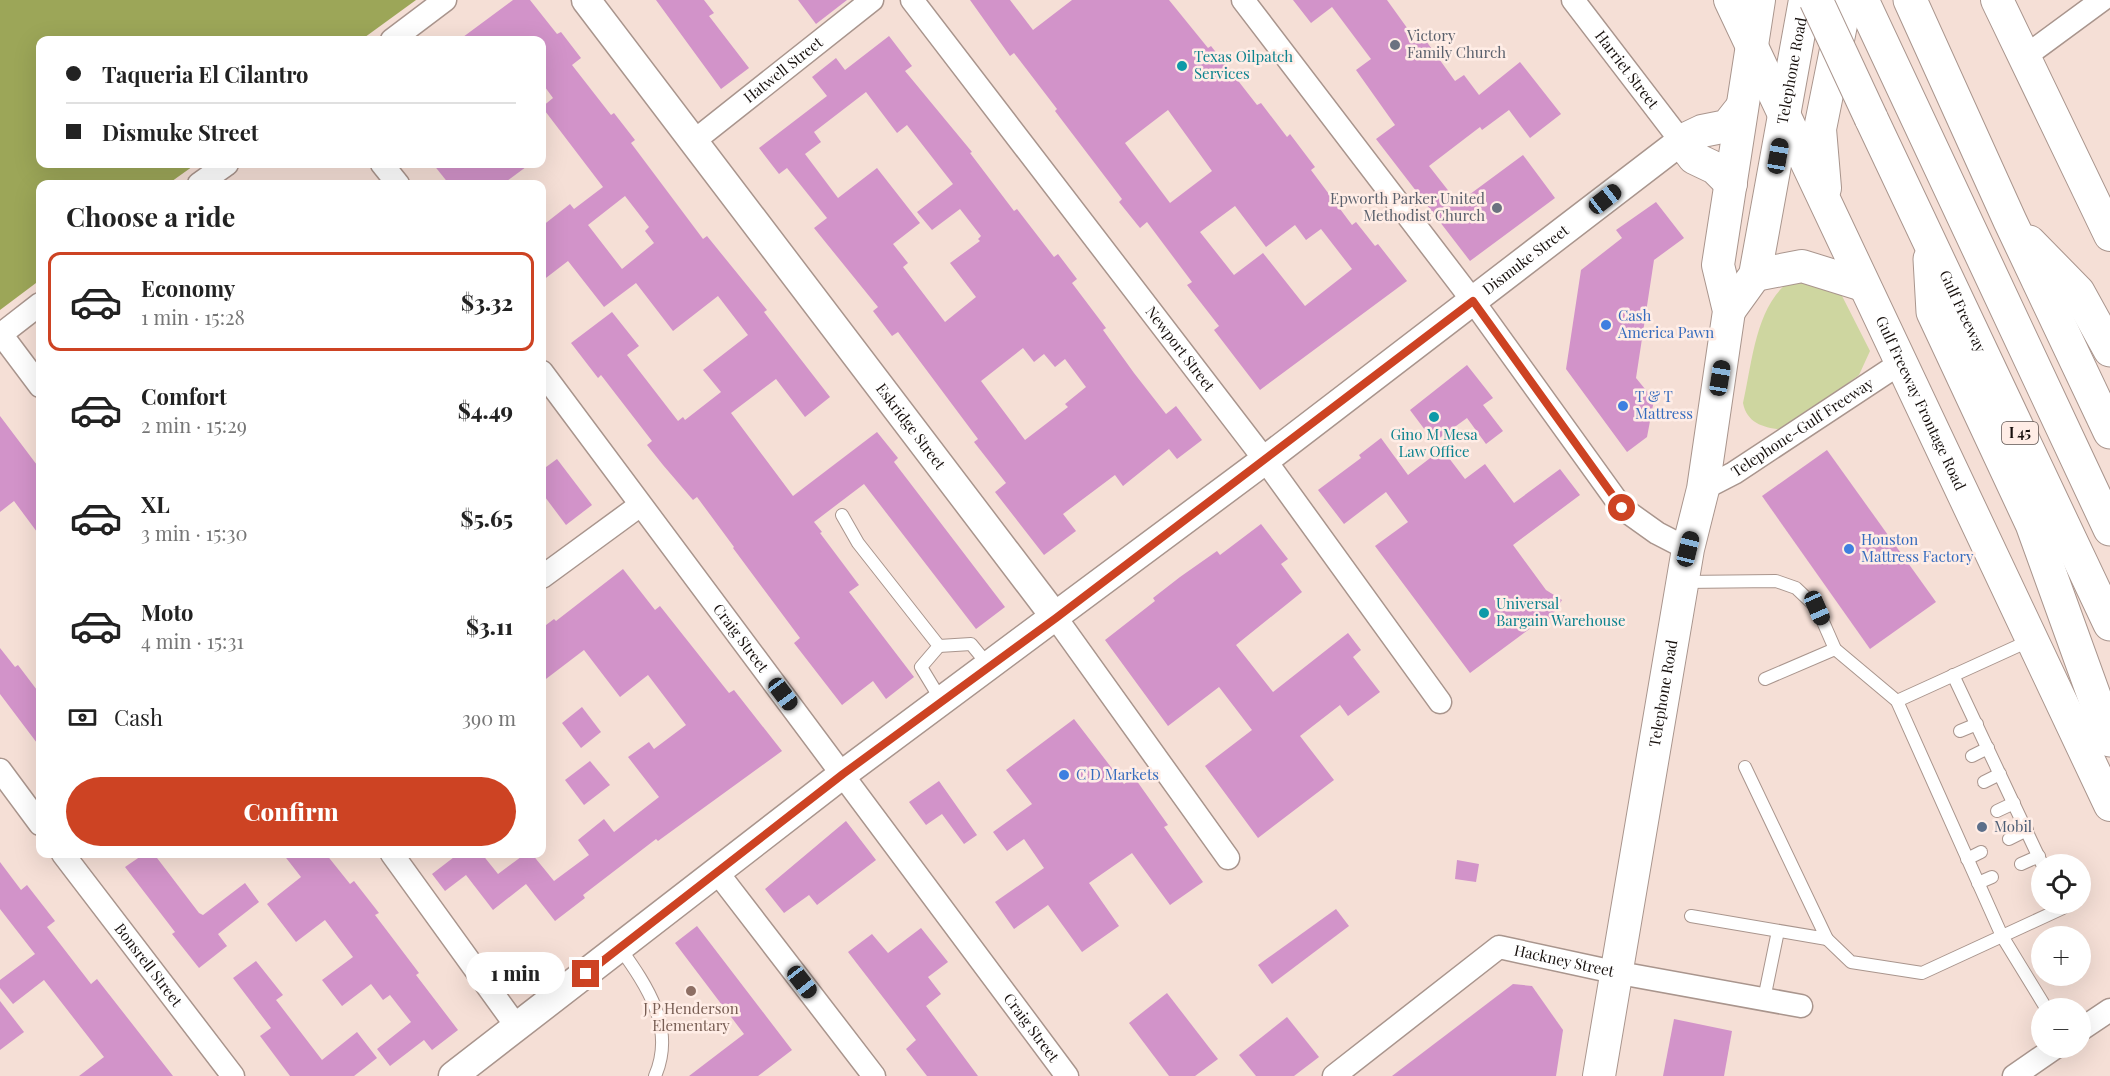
<!DOCTYPE html>
<html lang="en">
<head>
<meta charset="utf-8">
<style>
	:root { --surface:#fff; --page:#f6f6f6; --text:#222; --muted:#767676; --line:#e0e0e0; --accent:#cd4323 }
	body { margin:0; font-family:"Playfair Display",serif; background:var(--page); color:var(--text); height:100vh; display:flex; flex-direction:column; font-size:22px; white-space:nowrap }
	* { box-sizing:border-box; margin:0 }
	p { font-size:20px; color:var(--muted) }
	.icon { flex:none; width:33px; height:33px; fill:none; stroke:currentColor; stroke-width:2; stroke-linecap:round; stroke-linejoin:round }
	.map { position:relative; flex:1; overflow:hidden }
	.sheet { position:absolute; left:36px; top:180px; width:510px; height:678px; display:flex; flex-direction:column; background:var(--surface); border-radius:12px; box-shadow:0 6px 24px #0002 }
	.sheet>* { flex:none }
	.banner { position:absolute; left:36px; top:36px; width:510px; height:132px; border-radius:12px; box-shadow:0 6px 24px #0002; display:grid; align-content:center; height:132px; padding:0 30px; background:var(--surface) }
	.tools { position:absolute; left:2031px; top:854px; display:grid; gap:12px }
	.tools a { display:grid; place-items:center; width:60px; height:60px; border-radius:50%; background:var(--surface); box-shadow:0 6px 24px #0002; font-size:30px }
	.end { position:absolute; width:27px; height:27px; margin:-14px; border:8px solid #cd4323; background:#fff; box-shadow:0 0 0 3px #fff }
	.from { border-radius:50% }
	.bubble { position:absolute; height:42px; border-radius:21px; background:var(--surface); box-shadow:0 6px 24px #0002; font-size:20px; font-weight:800; line-height:42px; text-align:center }
	.car { position:absolute; width:18px; height:36px; margin:-18px -9px; border-radius:8px; box-shadow:0 0 4px 2px #0007; background:linear-gradient(#222 24%,#8ab4d8 0 40%,#222 0 76%,#8ab4d8 0 86%,#222 0) }
	.banner b { display:flex; align-items:center; gap:21px; height:57px; font-size:22px }
	.banner b+b { border-top:2px solid var(--line) }
	.banner i { width:15px; height:15px; background:var(--text) }
	ul { padding:0; list-style:none }
	li { display:flex; align-items:center; gap:18px; height:99px; margin:0 12px 9px; padding:0 18px; border:3px solid transparent; border-radius:12px }
	li div { flex:1 }
	li b { display:block; font-size:22px }
	li em { font-style:normal; font-weight:800 }
	li.current { border-color:var(--accent) }
	li>.icon { width:54px; height:54px; stroke-width:1.5 }
	h2 { padding:0 30px; font-size:27px; line-height:72px }
	.pay { display:flex; align-items:center; gap:15px; height:66px; padding:0 30px; font-size:22px }
	.pay p { margin-inline-start:auto }
	.action { display:flex; gap:12px; margin-top:auto; padding:12px 30px }
	.action a { flex:1; height:69px; border-radius:36px; background:var(--accent); color:#fff; font-size:24px; font-weight:800; line-height:69px; text-align:center }
	.map>svg:first-child { display:block }
</style>
</head>
<body>
<div class="map">
<svg width="2110" height="1076" viewBox="0 0 2110 1076">
	<rect width="100%" height="100%" fill="#f5dfd6"/>
	<path fill="#ced6a0" d="M 1801,275 L 1839,290 L 1870,351 L 1859,375 L 1784,430 C 1765,428 1747,424 1743,403 C 1753,360 1756,294 1801,275 Z"/>
	<path fill="#9ca658" d="M 0,0 L 416,0 L 361,40 L 40,40 L 40,164 L 196,164 L 168,184 L 40,184 L 40,280 L 0,310 Z"/>
	<g fill="#d293c9" fill-rule="evenodd">
		<path d="M 513,0 L 530,0 L 557,34 L 561,32 L 581,58 L 572,65 L 611,115 L 614,113 L 635,140 L 631,143 L 703,239 L 707,236 L 767,310 L 764,312 L 830,397 L 805,417 L 776,379 L 731,413 L 793,496 L 877,432 L 898,458 L 894,462 L 1005,607 L 976,629 L 864,484 L 814,522 L 822,532 L 820,533 L 859,585 L 849,592 L 914,677 L 886,699 L 873,681 L 842,705 L 794,643 L 800,638 L 733,548 L 734,547 L 697,497 L 693,500 L 663,465 L 647,445 L 652,441 L 601,375 L 598,378 L 571,343 L 612,312 L 639,346 L 627,355 L 678,421 L 683,417 L 685,420 L 721,392 L 703,370 L 748,335 L 718,296 L 673,331 L 636,283 L 604,307 L 568,261 L 542,281 L 542,226 L 570,204 L 574,209 L 603,187 L 542,107 L 553,98 L 542,83 L 542,40 L 459,40 ZM 625,196 L 649,227 L 645,231 L 654,243 L 622,269 L 588,225 Z"/>
		<path d="M 656,0 L 704,0 L 714,13 L 709,16 L 749,68 L 721,89 Z"/>
		<path d="M 798,0 L 847,0 L 816,24 Z"/>
		<path d="M 970,0 L 1010,0 L 1033,30 L 1072,0 L 1169,0 L 1208,48 L 1211,46 L 1257,105 L 1261,103 L 1287,137 L 1290,134 L 1315,167 L 1311,170 L 1352,225 L 1356,222 L 1375,246 L 1378,244 L 1407,281 L 1260,390 L 1214,330 L 1219,326 L 1187,285 L 1192,282 L 1147,222 L 1140,228 L 1119,202 L 1122,199 L 1055,111 L 1057,109 L 1014,53 L 1010,56 ZM 1168,110 L 1212,171 L 1170,203 L 1125,143 ZM 1235,206 L 1266,247 L 1295,225 L 1306,240 L 1321,229 L 1352,269 L 1305,306 L 1263,253 L 1234,275 L 1200,232 Z"/>
		<path d="M 1293,0 L 1387,0 L 1410,32 L 1416,27 L 1455,81 L 1464,75 L 1479,95 L 1520,62 L 1561,114 L 1530,138 L 1509,110 L 1482,130 L 1480,127 L 1429,166 L 1458,203 L 1523,155 L 1555,198 L 1470,261 L 1376,139 L 1395,125 L 1356,70 L 1371,59 L 1332,7 L 1311,23 Z"/>
		<path d="M 889,36 L 912,66 L 905,71 L 972,152 L 970,153 L 1014,211 L 1017,209 L 1054,257 L 1058,254 L 1077,279 L 1072,283 L 1106,328 L 1103,330 L 1134,373 L 1166,414 L 1176,406 L 1202,440 L 1177,459 L 1169,449 L 1123,486 L 1115,475 L 1063,514 L 1076,531 L 1044,555 L 995,492 L 1006,483 L 974,442 L 978,439 L 898,332 L 892,336 L 873,311 L 878,307 L 814,228 L 827,218 L 787,168 L 779,174 L 759,148 L 827,96 L 812,77 L 836,58 L 845,70 ZM 866,92 L 897,133 L 907,125 L 953,184 L 917,212 L 932,230 L 960,209 L 981,236 L 978,239 L 980,241 L 950,263 L 976,297 L 945,322 L 903,267 L 908,263 L 893,244 L 920,223 L 877,168 L 838,198 L 805,154 L 821,142 L 814,132 ZM 1023,348 L 1034,362 L 1044,354 L 1055,367 L 1065,359 L 1086,387 L 1065,404 L 1068,407 L 1025,440 L 981,381 Z"/>
		<path d="M 433,164 L 530,164 L 503,184 L 449,184 Z"/>
		<path d="M 1656,202 L 1684,238 L 1654,260 L 1636,378 L 1654,400 L 1647,437 L 1627,452 L 1566,369 L 1581,270 L 1622,238 L 1616,230 Z"/>
		<path d="M 1467,365 L 1493,398 L 1483,405 L 1503,431 L 1486,444 L 1467,418 L 1434,442 L 1410,410 Z"/>
		<path d="M 0,416 L 40,469 L 40,536 L 14,501 L 0,512 Z"/>
		<path d="M 1381,438 L 1408,475 L 1442,449 L 1465,479 L 1485,464 L 1514,503 L 1560,469 L 1580,495 L 1513,545 L 1546,590 L 1562,600 L 1550,619 L 1547,616 L 1470,673 L 1375,546 L 1408,522 L 1386,492 L 1344,524 L 1318,490 L 1361,458 L 1359,455 Z"/>
		<path d="M 1827,450 L 1936,602 L 1870,649 L 1762,496 Z"/>
		<path d="M 557,459 L 592,505 L 566,525 L 542,493 L 542,470 Z"/>
		<path d="M 1261,524 L 1288,559 L 1281,564 L 1302,592 L 1236,645 L 1273,692 L 1348,633 L 1361,650 L 1353,657 L 1380,692 L 1348,716 L 1340,705 L 1300,736 L 1334,780 L 1258,838 L 1205,766 L 1252,730 L 1219,687 L 1168,726 L 1105,640 L 1155,601 L 1153,598 L 1180,577 L 1217,551 L 1220,555 Z"/>
		<path d="M 623,569 L 655,610 L 660,606 L 729,693 L 734,690 L 782,751 L 658,841 L 656,839 L 583,895 L 585,898 L 555,921 L 526,884 L 493,910 L 466,875 L 445,891 L 432,874 L 458,854 L 482,854 L 498,874 L 525,854 L 532,854 L 554,881 L 589,855 L 578,840 L 604,819 L 614,832 L 659,797 L 628,757 L 649,742 L 654,749 L 686,725 L 648,675 L 620,697 L 584,650 L 542,682 L 542,628 L 554,619 L 556,621 Z"/>
		<path d="M 0,648 L 15,667 L 18,665 L 40,694 L 40,747 L 0,694 Z"/>
		<path d="M 582,707 L 601,732 L 581,748 L 562,723 Z"/>
		<path d="M 1074,719 L 1124,784 L 1134,777 L 1168,825 L 1164,827 L 1203,882 L 1170,905 L 1132,853 L 1089,883 L 1119,926 L 1082,952 L 1048,905 L 1014,929 L 995,902 L 1044,868 L 1024,839 L 1007,851 L 993,832 L 1032,804 L 1006,770 Z"/>
		<path d="M 590,761 L 610,785 L 584,805 L 565,780 Z"/>
		<path d="M 939,781 L 977,835 L 964,844 L 942,814 L 926,825 L 909,802 Z"/>
		<path d="M 846,821 L 876,860 L 817,905 L 809,895 L 784,913 L 765,889 Z"/>
		<path d="M 144,854 L 154,854 L 199,913 L 203,915 L 245,883 L 259,902 L 218,934 L 227,946 L 199,968 L 172,934 L 175,932 L 125,867 Z"/>
		<path d="M 283,854 L 326,854 L 350,884 L 354,881 L 379,913 L 375,915 L 419,973 L 416,975 L 458,1030 L 432,1050 L 424,1040 L 390,1066 L 377,1049 L 411,1022 L 390,995 L 383,1000 L 371,984 L 342,1006 L 322,980 L 353,957 L 325,920 L 296,942 L 267,904 L 301,877 Z"/>
		<path d="M 1457,860 L 1479,864 L 1476,882 L 1455,879 Z"/>
		<path d="M 0,862 L 21,890 L 27,885 L 55,921 L 47,927 L 91,984 L 97,979 L 173,1076 L 79,1076 L 104,1057 L 44,980 L 13,1004 L 0,988 L 0,980 L 35,954 L 0,909 Z"/>
		<path d="M 1336,909 L 1349,926 L 1272,984 L 1258,965 Z"/>
		<path d="M 697,926 L 792,1050 L 758,1076 L 689,1076 L 744,1034 L 675,943 Z"/>
		<path d="M 921,928 L 948,962 L 928,977 L 941,994 L 926,1006 L 978,1076 L 927,1076 L 906,1049 L 916,1040 L 848,952 L 872,934 L 888,953 Z"/>
		<path d="M 256,961 L 283,995 L 276,1000 L 322,1060 L 357,1032 L 377,1058 L 354,1076 L 290,1076 L 260,1036 L 271,1028 L 233,978 Z"/>
		<path d="M 1513,984 L 1532,986 L 1563,1030 L 1556,1076 L 1392,1076 Z"/>
		<path d="M 1167,993 L 1218,1059 L 1195,1076 L 1169,1076 L 1129,1023 Z"/>
		<path d="M 0,1001 L 24,1032 L 0,1050 Z"/>
		<path d="M 1287,1017 L 1319,1057 L 1294,1076 L 1256,1076 L 1239,1055 Z"/>
		<path d="M 1674,1019 L 1732,1031 L 1724,1076 L 1663,1076 Z"/>
	</g>
	<g fill="none" stroke-linecap="round" stroke-linejoin="round">
		<g stroke="#a9958d" stroke-width="14">
			<g id="service">
				<path d="M 842,515 L 858,543 L 939,646 L 921,667 L 941,700"/>
				<path d="M 1683,582 L 1776,581 L 1796,588 L 1817,608 L 1835,649 L 1897,701 L 2002,936 L 2046,1008"/>
				<path d="M 939,646 L 971,644 L 989,666"/>
				<path d="M 1953,675 L 2042,864"/>
				<path d="M 1765,679 L 1835,649"/>
				<path d="M 1897,701 L 2031,640"/>
				<path d="M 1960,731 L 1977,724"/>
				<path d="M 1972,756 L 1988,748"/>
				<path d="M 1984,782 L 2000,774"/>
				<path d="M 1997,811 L 2014,803"/>
				<path d="M 2009,839 L 2027,830"/>
				<path d="M 1967,859 L 1981,852"/>
				<path d="M 2021,864 L 2039,856"/>
				<path d="M 1978,883 L 1992,877"/>
				<path d="M 1691,916 L 1827,939 L 1745,767"/>
				<path d="M 1827,939 L 1851,962 L 1922,973 L 2063,908 L 2061,903"/>
				<path d="M 620,948 C 647,986 676,1028 655,1076"/>
				<path d="M 1764,999 L 1778,931"/>
			</g>
		</g>
		<g stroke="#a9958d" stroke-width="25">
			<g id="minor">
				<path id="s1" d="M 912,0 L 1265,460 L 1440,702"/>
				<path d="M 1243,0 L 1473,301 L 1622,508 L 1657,533 L 1688,549"/>
				<path id="s2" d="M 1573,0 L 1681,141"/>
				<path d="M 392,40 L 445,0"/>
				<path d="M 2023,58 L 2102,0"/>
				<path id="s3" d="M 694,141 L 872,0"/>
				<path d="M 382,164 L 398,184"/>
				<path d="M 199,184 L 227,164"/>
				<path d="M 1,334 L 40,386"/>
				<path d="M 0,335 L 40,304"/>
				<path id="s4" d="M 542,372 L 1067,1076"/>
				<path id="s5" d="M 1703,489 L 1734,473 L 1899,364"/>
				<path d="M 542,577 L 639,506"/>
				<path d="M 1056,618 L 1228,858"/>
				<path d="M 0,770 L 40,824"/>
				<path id="s6" d="M 63,854 L 233,1076"/>
				<path d="M 392,854 L 517,1027"/>
				<path d="M 717,872 L 874,1076"/>
				<path d="M 2080,1030 L 2110,1010"/>
				<path id="s7" d="M 1334,1076 L 1499,947 L 1614,972 L 1801,1006"/>
				<path d="M 2014,1076 L 2056,1047"/>
			</g>
		</g>
		<g stroke="#a9958d" stroke-width="31">
			<g id="tertiary">
				<path id="s8" d="M 586,0 L 1056,618"/>
				<path id="s9" d="M 453,1076 L 843,774 L 1265,460 L 1681,141"/>
			</g>
		</g>
		<g stroke="#a9958d" stroke-width="34">
			<g id="secondary">
				<path id="s10" d="M 1730,0 L 2110,805"/>
				<path d="M 1997,0 L 2110,235"/>
				<path d="M 1731,184 L 1715,168 L 1694,158 L 1681,141 L 1702,131 L 1727,126 L 1742,107"/>
				<path d="M 1825,188 L 1820,129 L 1846,0"/>
				<path d="M 1755,275 L 1802,266 L 1863,285"/>
				<path id="s11" d="M 1729,311 L 1755,275 L 1805,0"/>
				<path id="s12" d="M 1599,1076 L 1688,549 L 1703,489 L 1729,311 L 1718,265 L 1759,0"/>
			</g>
		</g>
		<g stroke="#a9958d" stroke-width="35">
			<g id="motorway">
				<path d="M 1862,0 L 2110,529"/>
				<path d="M 1910,0 L 2010,221 L 2110,432"/>
				<path id="s13" d="M 1871,118 L 2110,624"/>
				<path d="M 2029,242 L 2078,292 L 2110,350"/>
				<path d="M 1930,259 L 1933,312 L 2032,524 L 2110,740"/>
			</g>
		</g>
		<use href="#service" stroke="#fff" stroke-width="12"/>
		<use href="#minor" stroke="#fff" stroke-width="22"/>
		<use href="#tertiary" stroke="#fff" stroke-width="28"/>
		<use href="#secondary" stroke="#fff" stroke-width="32"/>
		<use href="#motorway" stroke="#fff" stroke-width="33"/>
		<g stroke="#a9958d" stroke-width="35" stroke-linecap="butt">
			<path id="motorway-bridge" d="M 1816,0 L 1871,118"/>
		</g>
		<use href="#motorway-bridge" stroke="#fff" stroke-width="33"/>
	</g>
	<g fill="none" stroke-linecap="round" stroke-linejoin="round">
		<path stroke="#cd4323" stroke-width="8" d="M 586,974 L 843,774 L 1056,618 L 1473,301 L 1622,508"/>
	</g>
	<g fill="#6b7280" stroke="#ffede6" stroke-width="2">
		<circle cx="1395" cy="45" r="6"/>
		<circle cx="1497" cy="208" r="6"/>
	</g>
	<g fill="#0f9aa8" stroke="#ffede6" stroke-width="2">
		<circle cx="1182" cy="66" r="6"/>
		<circle cx="1434" cy="417" r="6"/>
		<circle cx="1484" cy="613" r="6"/>
	</g>
	<g fill="#3f7fe0" stroke="#ffede6" stroke-width="2">
		<circle cx="1606" cy="325" r="6"/>
		<circle cx="1623" cy="406" r="6"/>
		<circle cx="1849" cy="549" r="6"/>
		<circle cx="1064" cy="775" r="6"/>
	</g>
	<circle fill="#5c6f8a" stroke="#ffede6" stroke-width="2" cx="1982" cy="827" r="6"/>
	<circle fill="#8d6e63" stroke="#ffede6" stroke-width="2" cx="691" cy="991" r="6"/>
	<g text-anchor="middle" stroke-width="5" stroke-linejoin="round" paint-order="stroke">
		<rect fill="#ffede6" stroke="#5d524e" stroke-width="1.5" x="2002" y="422" width="36" height="22" rx="4.5"/>
		<g font-size="14" font-weight="bold" fill="#17100d">
			<text x="2020" y="438">I 45</text>
		</g>
		<g font-size="15" fill="#5b616d" stroke="#ffede6" text-anchor="start">
			<text x="1407" y="41">Victory<tspan x="1407" dy="17">Family Church</tspan></text>
			<text x="1485" y="204" text-anchor="end">Epworth Parker United<tspan x="1485" dy="17">Methodist Church</tspan></text>
		</g>
		<g font-size="15" fill="#0d838f" stroke="#ffede6" text-anchor="start">
			<text x="1194" y="62">Texas Oilpatch<tspan x="1194" dy="17">Services</tspan></text>
			<text x="1434" y="440" text-anchor="middle">Gino M Mesa<tspan x="1434" dy="17">Law Office</tspan></text>
			<text x="1496" y="609">Universal<tspan x="1496" dy="17">Bargain Warehouse</tspan></text>
		</g>
		<g font-size="15" fill="#17100d" stroke="#ffede6">
			<text dy="5" stroke="none"><textPath href="#s3" startOffset="114">Hatwell Street</textPath></text>
			<text dy="5" stroke="none"><textPath href="#s2" startOffset="88">Harriet Street</textPath></text>
			<text dy="5" stroke="none"><textPath href="#s11" startOffset="252">Telephone Road</textPath></text>
			<text dy="5" stroke="none"><textPath href="#s9" startOffset="1348">Dismuke Street</textPath></text>
			<text dy="5" stroke="none"><textPath href="#s13" startOffset="214">Gulf Freeway</textPath></text>
			<text dy="5" stroke="none"><textPath href="#s1" startOffset="440">Newport Street</textPath></text>
			<text dy="5" stroke="none"><textPath href="#s10" startOffset="446">Gulf Freeway Frontage Road</textPath></text>
			<text dy="5" stroke="none"><textPath href="#s8" startOffset="536">Eskridge Street</textPath></text>
			<text dy="5" stroke="none"><textPath href="#s5" startOffset="117">Telephone-Gulf Freeway</textPath></text>
			<text dy="5" stroke="none"><textPath href="#s4" startOffset="332">Craig Street</textPath></text>
			<text dy="5" stroke="none"><textPath href="#s12" startOffset="388">Telephone Road</textPath></text>
			<text dy="5" stroke="none"><textPath href="#s7" startOffset="276">Hackney Street</textPath></text>
			<text dy="5" stroke="none"><textPath href="#s6" startOffset="140">Bonsrell Street</textPath></text>
			<text dy="5" stroke="none"><textPath href="#s4" startOffset="818">Craig Street</textPath></text>
		</g>
		<g font-size="15" fill="#366cbe" stroke="#ffede6" text-anchor="start">
			<text x="1618" y="321">Cash<tspan x="1618" dy="17">America Pawn</tspan></text>
			<text x="1635" y="402">T &amp; T<tspan x="1635" dy="17">Mattress</tspan></text>
			<text x="1861" y="545">Houston<tspan x="1861" dy="17">Mattress Factory</tspan></text>
			<text x="1076" y="780">C D Markets</text>
		</g>
		<g font-size="15" fill="#4e5e75" stroke="#ffede6" text-anchor="start">
			<text x="1994" y="832">Mobil</text>
		</g>
		<g font-size="15" fill="#785e54" stroke="#ffede6">
			<text x="691" y="1014">J P Henderson<tspan x="691" dy="17">Elementary</tspan></text>
		</g>
	</g>
</svg>
<div class="tools">
<a><svg class="icon" aria-label="locate" viewBox="0 0 24 24"><circle cx="12" cy="12" r="6"/><path d="M12 2v4M12 18v4M2 12h4M18 12h4"/></svg></a>
<a>+</a>
<a>−</a>
</div>
<i class="end from" style="left:1622px;top:508px"></i>
<i class="end" style="left:586px;top:974px"></i>
<div class="bubble" style="left:466px;top:952px;width:99px">1 min</div>
<i class="car" style="left:1778px;top:156px;rotate:10deg"></i>
<i class="car" style="left:1605px;top:199px;rotate:52deg"></i>
<i class="car" style="left:1720px;top:378px;rotate:9deg"></i>
<i class="car" style="left:1688px;top:549px;rotate:14deg"></i>
<i class="car" style="left:1817px;top:608px;rotate:156deg"></i>
<i class="car" style="left:783px;top:694px;rotate:143deg"></i>
<i class="car" style="left:802px;top:982px;rotate:142deg"></i>
<div class="banner">
<b><i class="from"></i>Taqueria El Cilantro</b>
<b><i></i>Dismuke Street</b>
</div>
<section class="sheet">
<h2>Choose a ride</h2>
<ul>
<li class="current"><svg class="icon" aria-label="car" viewBox="0 0 24 24"><path d="M5 17H2v-5l4-1 3-4h7l3 4 3 1v5h-3M9 17h6M6 11h13"/><circle cx="7" cy="17" r="2"/><circle cx="17" cy="17" r="2"/></svg><div><b>Economy</b><p>1 min · 15:28</p></div><em>$3.32</em></li>
<li><svg class="icon" aria-label="car" viewBox="0 0 24 24"><path d="M5 17H2v-5l4-1 3-4h7l3 4 3 1v5h-3M9 17h6M6 11h13"/><circle cx="7" cy="17" r="2"/><circle cx="17" cy="17" r="2"/></svg><div><b>Comfort</b><p>2 min · 15:29</p></div><em>$4.49</em></li>
<li><svg class="icon" aria-label="car" viewBox="0 0 24 24"><path d="M5 17H2v-5l4-1 3-4h7l3 4 3 1v5h-3M9 17h6M6 11h13"/><circle cx="7" cy="17" r="2"/><circle cx="17" cy="17" r="2"/></svg><div><b>XL</b><p>3 min · 15:30</p></div><em>$5.65</em></li>
<li><svg class="icon" aria-label="car" viewBox="0 0 24 24"><path d="M5 17H2v-5l4-1 3-4h7l3 4 3 1v5h-3M9 17h6M6 11h13"/><circle cx="7" cy="17" r="2"/><circle cx="17" cy="17" r="2"/></svg><div><b>Moto</b><p>4 min · 15:31</p></div><em>$3.11</em></li>
</ul>
<div class="pay"><svg class="icon" aria-label="cash" viewBox="0 0 24 24"><path d="M3 7h18v10H3z"/><circle cx="12" cy="12" r="2"/></svg>Cash<p>390 m</p></div>
<div class="action"><a>Confirm</a></div>
</section>
</div>
</body>
</html>
